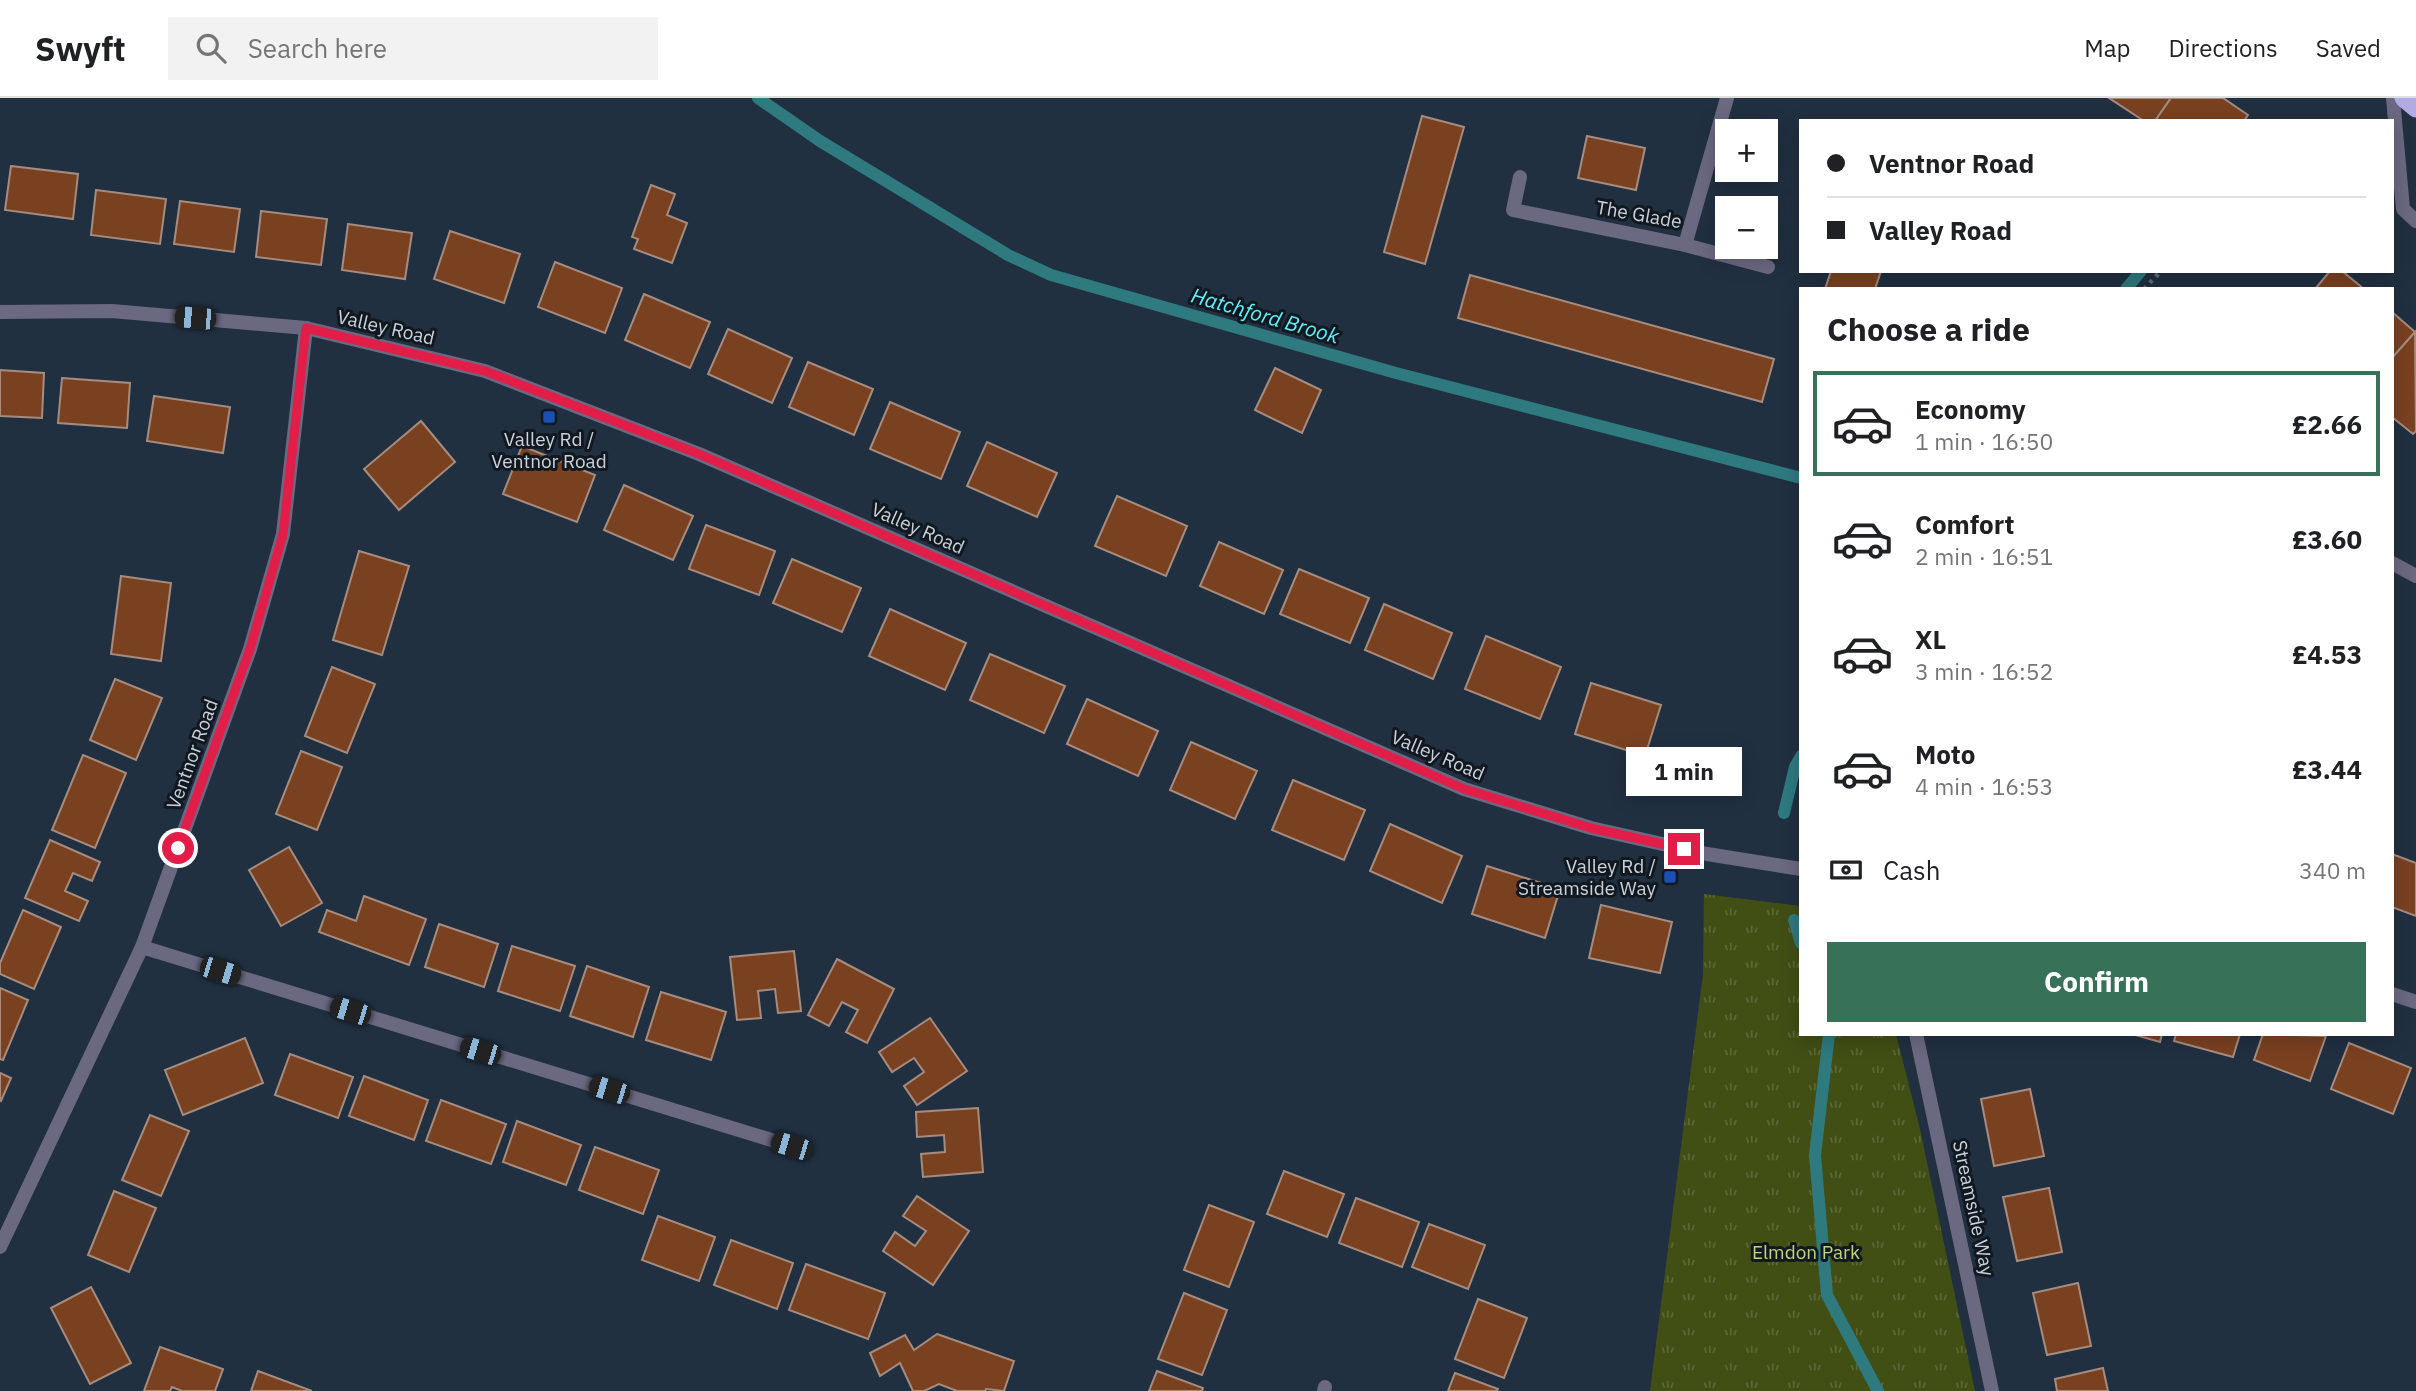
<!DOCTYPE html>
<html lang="en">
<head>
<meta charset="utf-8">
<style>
	:root { --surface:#fff; --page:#f2f2f2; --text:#202124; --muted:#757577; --line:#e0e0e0; --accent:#367158 }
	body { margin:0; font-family:"IBM Plex Sans",sans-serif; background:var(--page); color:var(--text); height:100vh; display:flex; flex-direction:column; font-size:26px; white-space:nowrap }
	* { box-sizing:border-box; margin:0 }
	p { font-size:23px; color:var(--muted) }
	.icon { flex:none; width:38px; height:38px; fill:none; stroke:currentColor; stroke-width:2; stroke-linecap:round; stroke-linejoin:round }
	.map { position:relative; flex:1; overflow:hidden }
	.details { position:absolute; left:1799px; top:189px; width:595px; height:749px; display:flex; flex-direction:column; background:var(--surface); border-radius:0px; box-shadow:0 4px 18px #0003 }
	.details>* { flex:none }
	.top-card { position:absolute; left:1799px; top:21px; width:595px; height:154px; border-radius:0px; box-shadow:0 4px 18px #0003; display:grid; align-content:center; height:154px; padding:0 28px; background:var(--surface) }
	.fabs { position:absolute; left:1715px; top:21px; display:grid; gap:14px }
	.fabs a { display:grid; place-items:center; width:63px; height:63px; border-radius:0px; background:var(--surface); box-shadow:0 4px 18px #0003; font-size:35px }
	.end { position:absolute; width:32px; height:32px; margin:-16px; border:9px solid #e11d48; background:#fff; box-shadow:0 0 0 4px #fff }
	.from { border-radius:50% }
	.bubble { position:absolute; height:49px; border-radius:0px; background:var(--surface); box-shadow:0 4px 18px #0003; font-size:23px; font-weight:800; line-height:49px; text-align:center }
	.car { position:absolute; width:21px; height:42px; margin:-21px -10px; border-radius:9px; box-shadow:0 0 5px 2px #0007; background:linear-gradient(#222 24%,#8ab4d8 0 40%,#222 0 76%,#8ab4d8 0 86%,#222 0) }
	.top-card b { display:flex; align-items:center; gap:24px; height:66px; font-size:26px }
	.top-card b+b { border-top:2px solid var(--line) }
	.top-card i { width:18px; height:18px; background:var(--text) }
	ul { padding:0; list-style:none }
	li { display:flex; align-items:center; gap:21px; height:105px; margin:0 14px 10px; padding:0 14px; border:4px solid transparent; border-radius:0px }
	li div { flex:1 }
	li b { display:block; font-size:26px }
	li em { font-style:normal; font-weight:800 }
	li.current { border-color:var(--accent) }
	li>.icon { width:63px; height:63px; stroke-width:1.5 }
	h2 { padding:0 28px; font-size:32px; line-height:84px }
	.pay { display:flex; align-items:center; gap:18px; height:77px; padding:0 28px; font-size:26px }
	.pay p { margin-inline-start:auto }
	.button { display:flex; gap:14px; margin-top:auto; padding:14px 28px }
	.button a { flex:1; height:80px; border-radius:0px; background:var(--accent); color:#fff; font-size:28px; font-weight:800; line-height:80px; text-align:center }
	header { display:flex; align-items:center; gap:42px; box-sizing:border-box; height:98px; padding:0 35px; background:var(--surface); border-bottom:2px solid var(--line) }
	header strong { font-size:33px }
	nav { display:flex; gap:38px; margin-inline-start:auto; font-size:24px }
	.search { width:490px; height:63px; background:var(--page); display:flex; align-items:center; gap:18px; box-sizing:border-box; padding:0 24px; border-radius:0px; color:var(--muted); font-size:26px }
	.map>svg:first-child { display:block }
</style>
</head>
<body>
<header>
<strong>Swyft</strong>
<div class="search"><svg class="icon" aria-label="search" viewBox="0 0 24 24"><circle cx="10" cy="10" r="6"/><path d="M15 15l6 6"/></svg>Search here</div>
<nav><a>Map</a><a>Directions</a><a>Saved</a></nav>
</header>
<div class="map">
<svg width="2416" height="1293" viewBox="0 0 2416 1293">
	<defs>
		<pattern id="park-tufts" width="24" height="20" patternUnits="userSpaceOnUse" patternTransform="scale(1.75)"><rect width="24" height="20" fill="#414f15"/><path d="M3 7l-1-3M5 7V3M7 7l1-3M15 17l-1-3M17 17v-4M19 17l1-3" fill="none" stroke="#5b6737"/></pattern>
	</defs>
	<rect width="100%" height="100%" fill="#213041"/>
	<path fill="url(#park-tufts)" d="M 1704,796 L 1801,808 L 1801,936 L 1896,936 L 1920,1031 L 1975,1293 L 1650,1293 L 1703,876 Z"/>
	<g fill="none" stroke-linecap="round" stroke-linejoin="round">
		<g stroke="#2e7a7f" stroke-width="12">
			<path d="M 758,0 L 820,43 L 1008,157 L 1051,177 L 1396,275 L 1801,380"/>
			<path d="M 2126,191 L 2141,173"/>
			<path d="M 1784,715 L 1795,669 L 1801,658"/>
			<path d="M 1794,822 L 1801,845"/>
			<path d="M 1829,936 L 1815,1057 L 1827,1197 L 1878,1293"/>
		</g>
	</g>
	<g fill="#7a4121" stroke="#a58c7f" stroke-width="2">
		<path d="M 2109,0 L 2171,0 L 2155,23 L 2144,23 Z"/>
		<path d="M 2171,0 L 2223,0 L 2248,17 L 2244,23 L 2155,23 Z"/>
		<path d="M 1422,18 L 1464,29 L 1425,166 L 1384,154 Z"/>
		<path d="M 1587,38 L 1645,50 L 1636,92 L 1578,80 Z"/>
		<path d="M 11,68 L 78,76 L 73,121 L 5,112 Z"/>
		<path d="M 651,87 L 675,96 L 667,117 L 687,125 L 672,165 L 634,151 L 638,141 L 632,139 Z"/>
		<path d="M 96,92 L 166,101 L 160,146 L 91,137 Z"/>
		<path d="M 180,103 L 240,111 L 234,154 L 174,146 Z"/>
		<path d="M 261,113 L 327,121 L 321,167 L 256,159 Z"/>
		<path d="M 348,126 L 412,135 L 405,181 L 342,172 Z"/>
		<path d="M 450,133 L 520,156 L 504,205 L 434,181 Z"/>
		<path d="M 555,164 L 622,190 L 605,235 L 538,209 Z"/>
		<path d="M 1831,173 L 1881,173 L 1875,191 L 1825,191 Z"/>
		<path d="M 2330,173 L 2342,173 L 2364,191 L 2315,191 Z"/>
		<path d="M 1470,177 L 1774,261 L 1762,304 L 1458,220 Z"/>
		<path d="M 644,196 L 710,224 L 690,270 L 625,242 Z"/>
		<path d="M 2392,214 L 2415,234 L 2392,260 Z"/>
		<path d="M 728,231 L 792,260 L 772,305 L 708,276 Z"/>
		<path d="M 2415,234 L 2416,333 L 2413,336 L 2392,319 L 2392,260 Z"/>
		<path d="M 808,264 L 873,291 L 854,337 L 789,309 Z"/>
		<path d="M 1275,270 L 1321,292 L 1302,335 L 1255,312 Z"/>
		<path d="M 0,272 L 44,275 L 42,320 L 0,318 Z"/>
		<path d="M 62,280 L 130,285 L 127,330 L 58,325 Z"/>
		<path d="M 154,298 L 230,309 L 223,355 L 147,343 Z"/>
		<path d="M 890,304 L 960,334 L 941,381 L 870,351 Z"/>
		<path d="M 421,323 L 455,364 L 399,412 L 364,371 Z"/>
		<path d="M 987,344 L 1057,375 L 1037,419 L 967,388 Z"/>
		<path d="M 522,348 L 595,377 L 577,424 L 503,396 Z"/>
		<path d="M 624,387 L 693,418 L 673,462 L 604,432 Z"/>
		<path d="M 1117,398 L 1187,428 L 1166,478 L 1095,448 Z"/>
		<path d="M 706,427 L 775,453 L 759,497 L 689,471 Z"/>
		<path d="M 1219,444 L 1283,472 L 1264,516 L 1200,488 Z"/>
		<path d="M 359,453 L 409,468 L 382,557 L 333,542 Z"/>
		<path d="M 792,461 L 861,490 L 842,534 L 773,505 Z"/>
		<path d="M 1299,471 L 1369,500 L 1350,545 L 1280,516 Z"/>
		<path d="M 121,478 L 171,485 L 161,563 L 111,556 Z"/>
		<path d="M 1384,506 L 1452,535 L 1433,581 L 1365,552 Z"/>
		<path d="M 890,511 L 966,545 L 945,592 L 869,558 Z"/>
		<path d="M 1486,538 L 1561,569 L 1540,621 L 1465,591 Z"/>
		<path d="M 990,556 L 1065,588 L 1044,635 L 970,602 Z"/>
		<path d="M 332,569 L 375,586 L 347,655 L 305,638 Z"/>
		<path d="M 115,581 L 162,600 L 136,662 L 90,642 Z"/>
		<path d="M 1591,585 L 1661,607 L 1645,658 L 1575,636 Z"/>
		<path d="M 1087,601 L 1158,633 L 1138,678 L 1067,646 Z"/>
		<path d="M 1191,644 L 1257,673 L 1235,721 L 1170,692 Z"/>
		<path d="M 301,653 L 342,669 L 317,732 L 276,716 Z"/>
		<path d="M 83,657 L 126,675 L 95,750 L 52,732 Z"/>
		<path d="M 1293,682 L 1365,712 L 1344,762 L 1272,732 Z"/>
		<path d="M 1390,726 L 1462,758 L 1442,805 L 1370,773 Z"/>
		<path d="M 50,742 L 100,764 L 92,783 L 73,775 L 65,793 L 88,803 L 79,823 L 25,800 Z"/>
		<path d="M 289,749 L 322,805 L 281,828 L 249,772 Z"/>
		<path d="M 2392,756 L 2416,765 L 2416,818 L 2392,809 Z"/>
		<path d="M 1487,768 L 1560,791 L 1545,840 L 1472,816 Z"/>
		<path d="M 364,798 L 426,821 L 409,867 L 319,834 L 327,812 L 356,823 Z"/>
		<path d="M 1601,807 L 1672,824 L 1660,875 L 1589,860 Z"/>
		<path d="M 23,812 L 61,829 L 34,891 L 0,876 L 0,865 Z"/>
		<path d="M 439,826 L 498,846 L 484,889 L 425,869 Z"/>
		<path d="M 512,848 L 575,868 L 560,913 L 498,893 Z"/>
		<path d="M 794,853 L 801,913 L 778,915 L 775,891 L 758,893 L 761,920 L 737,922 L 730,859 Z"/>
		<path d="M 837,861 L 894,891 L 867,945 L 846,934 L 858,912 L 842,904 L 829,928 L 808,917 Z"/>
		<path d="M 587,868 L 649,889 L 633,939 L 570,918 Z"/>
		<path d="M 0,890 L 28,902 L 3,962 L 0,961 Z"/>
		<path d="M 661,894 L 726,914 L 711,962 L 646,942 Z"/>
		<path d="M 930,920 L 967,973 L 917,1007 L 904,988 L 924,974 L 914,960 L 892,974 L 879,954 Z"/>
		<path d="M 2132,936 L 2162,936 L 2160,944 Z"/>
		<path d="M 2176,936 L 2240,936 L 2233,959 L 2174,943 Z"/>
		<path d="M 2263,936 L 2326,938 L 2310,983 L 2254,962 Z"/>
		<path d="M 245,940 L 263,985 L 183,1017 L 165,972 Z"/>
		<path d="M 2349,945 L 2411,970 L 2393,1016 L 2331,991 Z"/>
		<path d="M 290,956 L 353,979 L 338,1020 L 275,997 Z"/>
		<path d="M 0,975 L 11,980 L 1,1003 L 0,1002 Z"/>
		<path d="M 364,978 L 428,1002 L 414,1042 L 349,1018 Z"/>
		<path d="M 2030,991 L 2044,1058 L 1994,1068 L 1981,1001 Z"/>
		<path d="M 441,1002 L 506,1026 L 491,1066 L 426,1043 Z"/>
		<path d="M 978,1010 L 983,1074 L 923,1079 L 921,1056 L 945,1054 L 944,1037 L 917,1039 L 916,1014 Z"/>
		<path d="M 150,1017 L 189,1033 L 161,1098 L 122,1082 Z"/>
		<path d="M 517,1023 L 581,1047 L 566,1087 L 503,1064 Z"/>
		<path d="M 595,1049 L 659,1072 L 643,1116 L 579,1092 Z"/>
		<path d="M 1284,1073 L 1344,1096 L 1327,1139 L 1267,1116 Z"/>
		<path d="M 2049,1090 L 2062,1154 L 2017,1163 L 2003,1099 Z"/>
		<path d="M 114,1093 L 156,1110 L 129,1174 L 88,1157 Z"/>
		<path d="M 917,1098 L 969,1133 L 933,1187 L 883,1153 L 895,1134 L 915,1148 L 926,1133 L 903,1118 Z"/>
		<path d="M 1356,1100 L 1419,1124 L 1402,1169 L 1339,1145 Z"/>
		<path d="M 1209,1107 L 1254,1124 L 1229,1189 L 1184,1172 Z"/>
		<path d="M 658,1118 L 715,1139 L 699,1183 L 642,1162 Z"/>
		<path d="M 1429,1126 L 1485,1147 L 1468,1191 L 1412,1169 Z"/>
		<path d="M 731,1142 L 793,1165 L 777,1211 L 714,1187 Z"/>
		<path d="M 806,1166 L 885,1195 L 868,1241 L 789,1212 Z"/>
		<path d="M 2078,1185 L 2091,1248 L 2047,1257 L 2033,1195 Z"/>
		<path d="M 91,1189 L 131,1265 L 90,1286 L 51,1210 Z"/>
		<path d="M 1184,1195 L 1227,1212 L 1202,1277 L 1158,1261 Z"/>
		<path d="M 1478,1201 L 1527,1220 L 1504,1280 L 1455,1261 Z"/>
		<path d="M 937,1236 L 1014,1263 L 1004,1293 L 986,1291 L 985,1293 L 957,1293 L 939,1286 L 924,1293 L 913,1293 L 900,1265 L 880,1278 L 870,1255 L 905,1237 L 914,1252 Z"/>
		<path d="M 160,1249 L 223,1271 L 215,1293 L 182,1293 L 172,1289 L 170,1293 L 144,1293 Z"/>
		<path d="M 2103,1270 L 2108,1293 L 2057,1293 L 2055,1281 Z"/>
		<path d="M 258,1273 L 312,1293 L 251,1293 Z"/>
		<path d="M 1157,1273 L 1203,1290 L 1202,1293 L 1149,1293 Z"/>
		<path d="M 1455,1275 L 1498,1291 L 1497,1293 L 1448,1293 Z"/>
	</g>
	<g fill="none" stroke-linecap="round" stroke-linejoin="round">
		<path stroke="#606d7c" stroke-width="4.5" stroke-dasharray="3.5 5" stroke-linecap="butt" d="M 2144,191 L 2161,173"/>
		<path stroke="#6b6882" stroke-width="14" d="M 2392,465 L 2416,478"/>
		<g stroke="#6b6882" stroke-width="14">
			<path d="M 2393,0 L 2403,111 L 2416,123"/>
			<path d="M 1520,79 L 1513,112 L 1685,147 L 1727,0"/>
			<path d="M 1685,147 L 1768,169"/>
			<path d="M 0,214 L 112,213 L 306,230 L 485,273 L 699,356 L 1464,691 L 1591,730 L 1707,756 L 1801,771"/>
			<path d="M 142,849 L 791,1048"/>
			<path d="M 2392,896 L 2416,904"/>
			<path d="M 1916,936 L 1992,1293"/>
			<path d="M 0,1149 L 142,849 L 250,551 L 283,436 L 306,230"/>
			<path d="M 1324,1293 L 1325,1289"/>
		</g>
		<path stroke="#b2aae6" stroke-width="19" d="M 2404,0 L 2416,10"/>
	</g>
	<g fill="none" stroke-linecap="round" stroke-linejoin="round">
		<path stroke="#e11d48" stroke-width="9" d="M 178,750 L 250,551 L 283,436 L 306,230 L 485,273 L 699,356 L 1464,691 L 1591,730 L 1684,751"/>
	</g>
	<g fill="#1a4fb4" stroke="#11181f" stroke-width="2.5">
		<rect x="542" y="312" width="14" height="14" rx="3.5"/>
		<rect x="1663" y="772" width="14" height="14" rx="3.5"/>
	</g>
	<g text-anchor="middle" stroke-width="6" stroke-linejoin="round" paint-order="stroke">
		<g font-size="19" fill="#c9d2dd" stroke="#11181f">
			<text transform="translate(1639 116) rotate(10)" y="7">The Glade</text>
			<text transform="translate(386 229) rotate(13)" y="7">Valley Road</text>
			<text transform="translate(918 430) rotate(24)" y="7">Valley Road</text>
			<text transform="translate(192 656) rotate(-70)" y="7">Ventnor Road</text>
			<text transform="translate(1438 657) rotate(23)" y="7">Valley Road</text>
			<text transform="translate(1974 1110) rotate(78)" y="7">Streamside Way</text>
		</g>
		<g font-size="19" fill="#c9d2dd" stroke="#11181f">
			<text x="549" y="348">Valley Rd /<tspan x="549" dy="22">Ventnor Road</tspan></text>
			<text x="1656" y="775" text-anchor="end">Valley Rd /<tspan x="1656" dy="22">Streamside Way</tspan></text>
		</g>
		<g font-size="19" fill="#bcd67a" stroke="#11181f">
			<text x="1806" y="1161">Elmdon Park</text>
		</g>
		<g font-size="21" font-style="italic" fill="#62f0fb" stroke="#11181f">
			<text transform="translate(1265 218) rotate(16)" y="7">Hatchford Brook</text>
		</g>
	</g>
</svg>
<div class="fabs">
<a>+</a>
<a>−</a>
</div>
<i class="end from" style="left:178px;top:750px"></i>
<i class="end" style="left:1684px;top:751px"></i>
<div class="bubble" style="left:1626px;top:649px;width:116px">1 min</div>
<i class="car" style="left:195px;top:220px;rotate:275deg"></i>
<i class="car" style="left:220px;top:873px;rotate:107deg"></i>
<i class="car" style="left:350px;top:913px;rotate:287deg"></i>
<i class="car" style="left:480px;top:953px;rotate:287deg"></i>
<i class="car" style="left:609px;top:992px;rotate:287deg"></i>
<i class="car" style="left:791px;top:1048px;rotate:287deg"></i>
<div class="top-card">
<b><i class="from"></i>Ventnor Road</b>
<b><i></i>Valley Road</b>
</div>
<section class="details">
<h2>Choose a ride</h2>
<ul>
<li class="current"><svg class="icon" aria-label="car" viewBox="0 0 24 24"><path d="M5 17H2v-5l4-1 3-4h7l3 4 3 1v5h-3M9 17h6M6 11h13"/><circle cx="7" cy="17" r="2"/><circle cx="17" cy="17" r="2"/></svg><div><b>Economy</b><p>1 min · 16:50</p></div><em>£2.66</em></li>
<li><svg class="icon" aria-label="car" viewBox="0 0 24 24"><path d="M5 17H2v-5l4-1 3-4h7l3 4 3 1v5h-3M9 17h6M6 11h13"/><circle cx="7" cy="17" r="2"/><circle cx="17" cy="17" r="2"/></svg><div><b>Comfort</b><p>2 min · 16:51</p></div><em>£3.60</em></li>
<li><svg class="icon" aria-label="car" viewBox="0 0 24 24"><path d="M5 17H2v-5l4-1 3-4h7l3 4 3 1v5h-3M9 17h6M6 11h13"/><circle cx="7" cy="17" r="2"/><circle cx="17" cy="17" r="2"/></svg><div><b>XL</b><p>3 min · 16:52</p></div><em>£4.53</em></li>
<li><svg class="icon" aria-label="car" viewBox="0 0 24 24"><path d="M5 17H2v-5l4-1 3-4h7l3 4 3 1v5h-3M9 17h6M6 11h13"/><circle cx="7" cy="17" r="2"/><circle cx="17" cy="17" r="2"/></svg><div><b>Moto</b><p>4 min · 16:53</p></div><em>£3.44</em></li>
</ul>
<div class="pay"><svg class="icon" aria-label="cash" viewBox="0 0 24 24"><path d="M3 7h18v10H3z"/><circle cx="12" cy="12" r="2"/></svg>Cash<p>340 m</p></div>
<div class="button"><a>Confirm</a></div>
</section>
</div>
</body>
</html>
